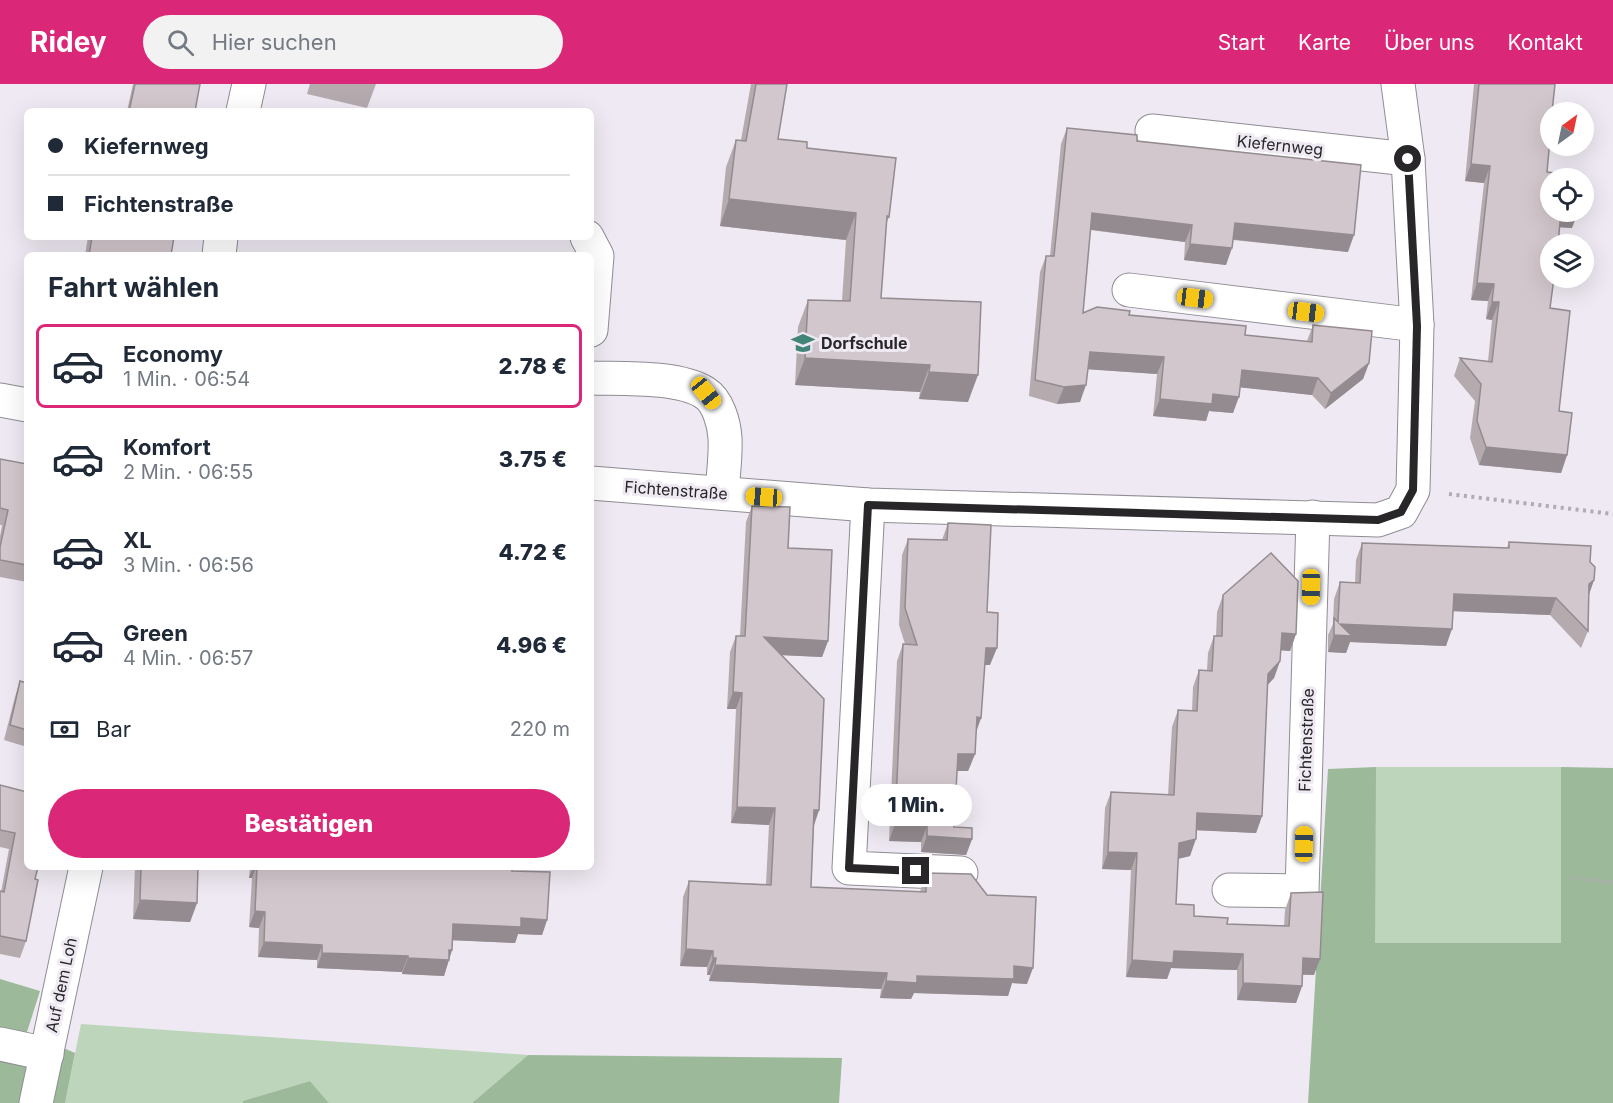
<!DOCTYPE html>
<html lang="de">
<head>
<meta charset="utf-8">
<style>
	:root { --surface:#fff; --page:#f2f2f3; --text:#1f2937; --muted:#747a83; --line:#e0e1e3; --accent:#db2777 }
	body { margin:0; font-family:Inter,sans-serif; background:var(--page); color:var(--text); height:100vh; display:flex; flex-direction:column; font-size:22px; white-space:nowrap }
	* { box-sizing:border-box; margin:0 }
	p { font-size:20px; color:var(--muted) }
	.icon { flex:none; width:33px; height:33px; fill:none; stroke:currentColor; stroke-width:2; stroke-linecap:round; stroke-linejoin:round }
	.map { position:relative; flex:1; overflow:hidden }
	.side { position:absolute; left:24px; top:168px; width:570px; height:618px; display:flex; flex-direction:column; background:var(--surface); border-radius:9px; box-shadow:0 6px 24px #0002 }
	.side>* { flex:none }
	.guide { position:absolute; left:24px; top:24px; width:570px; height:132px; border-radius:9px; box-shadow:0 6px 24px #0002; display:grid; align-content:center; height:132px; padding:0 24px; background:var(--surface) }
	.needle { width:39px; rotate:33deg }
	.controls { position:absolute; left:1540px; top:18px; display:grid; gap:12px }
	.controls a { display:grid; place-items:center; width:54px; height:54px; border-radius:50%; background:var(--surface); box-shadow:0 6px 24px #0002; font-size:30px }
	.end { position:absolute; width:27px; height:27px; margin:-14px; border:8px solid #282629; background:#fff; box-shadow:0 0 0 3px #fff }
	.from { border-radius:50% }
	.bubble { position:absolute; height:42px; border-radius:21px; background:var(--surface); box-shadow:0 6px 24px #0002; font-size:20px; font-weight:800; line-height:42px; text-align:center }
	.car { position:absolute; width:18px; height:36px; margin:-18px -9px; border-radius:8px; box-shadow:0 0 4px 2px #0007; background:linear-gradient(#f5c518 24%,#345 0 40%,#f5c518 0 76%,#345 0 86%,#f5c518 0) }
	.guide b { display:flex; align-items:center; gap:21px; height:57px; font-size:22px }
	.guide b+b { border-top:2px solid var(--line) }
	.guide i { width:15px; height:15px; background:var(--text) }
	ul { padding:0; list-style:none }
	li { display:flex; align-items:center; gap:18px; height:84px; margin:0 12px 9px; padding:0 12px; border:3px solid transparent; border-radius:9px }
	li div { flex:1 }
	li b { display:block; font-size:22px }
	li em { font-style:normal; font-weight:800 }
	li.current { border-color:var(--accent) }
	li>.icon { width:54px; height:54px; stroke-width:1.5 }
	h2 { padding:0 24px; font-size:27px; line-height:72px }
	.pay { display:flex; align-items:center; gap:15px; height:66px; padding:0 24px; font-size:22px }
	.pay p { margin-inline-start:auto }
	.button { display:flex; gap:12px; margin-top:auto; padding:12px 24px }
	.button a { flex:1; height:69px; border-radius:36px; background:var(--accent); color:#fff; font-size:24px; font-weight:800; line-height:69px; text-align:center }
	header { display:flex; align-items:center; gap:36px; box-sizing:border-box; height:84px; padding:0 30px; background:var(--accent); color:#fff }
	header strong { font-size:28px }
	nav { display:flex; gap:33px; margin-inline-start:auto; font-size:21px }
	.search { width:420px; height:54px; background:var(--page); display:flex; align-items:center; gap:15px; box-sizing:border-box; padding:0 21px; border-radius:33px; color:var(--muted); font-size:22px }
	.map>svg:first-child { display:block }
</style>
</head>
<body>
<header>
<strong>Ridey</strong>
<div class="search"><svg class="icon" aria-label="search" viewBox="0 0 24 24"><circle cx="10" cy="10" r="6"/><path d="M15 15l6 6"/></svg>Hier suchen</div>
<nav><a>Start</a><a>Karte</a><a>Über uns</a><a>Kontakt</a></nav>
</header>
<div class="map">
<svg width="1613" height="1019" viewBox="0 0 1613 1019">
	<rect width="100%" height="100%" fill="#eee9f2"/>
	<g fill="#bdd5bb">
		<path d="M 1375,683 L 1561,683 L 1562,859 L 1375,859 Z"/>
		<path d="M 81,940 L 528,971 L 472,1019 L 329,1019 L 310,997 L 244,1017 L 243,1019 L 65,1019 Z"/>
	</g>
	<g fill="#9cb99a">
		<path d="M 1376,683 L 1375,859 L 1561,859 L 1561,683 L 1613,684 L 1613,1019 L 1308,1019 L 1328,685 Z"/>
		<path d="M 0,895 L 40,907 L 27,948 L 75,969 L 65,1019 L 0,1019 Z"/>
		<path d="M 528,971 L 842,974 L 839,1019 L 472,1019 Z"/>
		<path d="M 310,997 L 329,1019 L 243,1019 L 243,1017 Z"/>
	</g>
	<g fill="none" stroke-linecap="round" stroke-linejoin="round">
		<g stroke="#908c94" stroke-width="35">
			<g id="minor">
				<path d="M 243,27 L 249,0"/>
				<path d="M 1152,47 L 1408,75"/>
				<path d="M 587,153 L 597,172 L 591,246"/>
				<path d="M 219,171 L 221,153"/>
				<path d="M 1129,206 L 1417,241"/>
				<path d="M 591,294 C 622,295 679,292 705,309 C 718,317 724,339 725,354 C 726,372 723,391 722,409"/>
				<path d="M 0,316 L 27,321"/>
				<path d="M 591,399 L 868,421 L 1378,436 L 1401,428 L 1413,406 L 1417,241 L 1408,75 L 1398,0"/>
				<path d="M 868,421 L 849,784 L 961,789"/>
				<path d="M 1229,806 L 1302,807 L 1313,433"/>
				<path d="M 0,960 L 47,970"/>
				<path d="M 36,1019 L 86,783"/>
			</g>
		</g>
		<g stroke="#afabb2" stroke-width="4" stroke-dasharray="3 4.5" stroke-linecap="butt">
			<path d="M 1449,410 L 1613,430"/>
			<path d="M 1572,794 L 1613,798"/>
		</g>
		<use href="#minor" stroke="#fff" stroke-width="33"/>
	</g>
	<g fill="#b5abaf">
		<path d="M 133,0 L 200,0 L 195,27 L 127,27 Z"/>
		<path d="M 310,0 L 376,0 L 367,24 L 307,10 Z"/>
		<path d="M 751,0 L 787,0 L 778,55 L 807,64 L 889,133 L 886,140 L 881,214 L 968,318 L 919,315 L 920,308 L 795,301 L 798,243 L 808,216 L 842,217 L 846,156 L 720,142 L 726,83 L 736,56 L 741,56 Z"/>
		<path d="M 1474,0 L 1555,0 L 1547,88 L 1572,144 L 1559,143 L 1550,224 L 1559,327 L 1567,371 L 1561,389 L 1479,381 L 1470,354 L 1475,317 L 1454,292 L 1460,274 L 1488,277 L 1492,236 L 1486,235 L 1488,217 L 1471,216 L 1484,99 L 1465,97 Z"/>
		<path d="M 1067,44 L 1137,57 L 1348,168 L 1233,156 L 1226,181 L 1184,176 L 1185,158 L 1090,146 L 1083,229 L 1129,231 L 1245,251 L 1307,257 L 1313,241 L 1369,279 L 1363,295 L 1325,325 L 1312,311 L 1240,303 L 1233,329 L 1209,327 L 1206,337 L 1153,332 L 1157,290 L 1088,285 L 1080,318 L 1057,320 L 1029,312 L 1040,188 L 1046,172 L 1050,172 L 1061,60 Z"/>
		<path d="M 88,153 L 174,153 L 171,171 L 85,171 Z"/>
		<path d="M 0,375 L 27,380 L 27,498 L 0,493 L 0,452 L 2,441 L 0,441 Z"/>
		<path d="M 752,422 L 788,464 L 828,557 L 822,573 L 782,571 L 819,726 L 814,742 L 811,803 L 920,808 L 926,789 L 1027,900 L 1012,899 L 1008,912 L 914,909 L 911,915 L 880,914 L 881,905 L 709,897 L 710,891 L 707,891 L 707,883 L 680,882 L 683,813 L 689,797 L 766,800 L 769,741 L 731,739 L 736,625 L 727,625 L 730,568 L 736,552 L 740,552 L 746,438 Z"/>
		<path d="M 948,439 L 987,528 L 990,581 L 985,581 L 981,634 L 976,649 L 975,670 L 968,687 L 957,687 L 954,743 L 972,755 L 966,771 L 921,768 L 921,758 L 889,757 L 897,577 L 903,560 L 905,560 L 899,541 L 902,471 L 908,455 L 942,456 Z"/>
		<path d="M 1509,458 L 1590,478 L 1594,496 L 1589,510 L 1588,547 L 1581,564 L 1550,531 L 1453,527 L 1446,562 L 1350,558 L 1346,569 L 1328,568 L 1328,551 L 1333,540 L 1334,515 L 1340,498 L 1355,499 L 1356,476 L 1362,459 L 1507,464 Z"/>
		<path d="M 1223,511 L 1296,550 L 1290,567 L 1281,566 L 1280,577 L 1274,594 L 1267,601 L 1262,732 L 1256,749 L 1197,746 L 1190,772 L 1178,775 L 1176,820 L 1194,832 L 1227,840 L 1284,842 L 1285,826 L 1291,809 L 1314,891 L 1302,891 L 1302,902 L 1296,919 L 1237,916 L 1237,886 L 1171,884 L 1167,895 L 1126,893 L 1131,786 L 1102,785 L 1105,724 L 1111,708 L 1168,711 L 1172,643 L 1178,626 L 1192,627 L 1193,603 L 1199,586 L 1207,586 L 1208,569 L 1214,552 L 1216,552 L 1217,528 Z"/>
		<path d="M 20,597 L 27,599 L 27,663 L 4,656 L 15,613 Z"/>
		<path d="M 0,701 L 35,795 L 26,857 L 20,874 L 0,870 L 0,807 L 1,808 L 9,765 L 0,763 Z"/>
		<path d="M 135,783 L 198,783 L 197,819 L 190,838 L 133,835 Z"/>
		<path d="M 250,783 L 512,783 L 512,787 L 547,836 L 542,851 L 518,850 L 515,859 L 452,856 L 452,866 L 444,892 L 402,890 L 402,888 L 317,884 L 317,876 L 258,873 L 259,844 L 249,843 L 252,794 L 249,794 Z"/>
	</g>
	<g fill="#938b8f">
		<path d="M 1471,80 L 1490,82 L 1484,99 L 1465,97 Z"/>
		<path d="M 729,115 L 856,129 L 846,156 L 720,142 Z"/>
		<path d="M 1561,128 L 1578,128 L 1572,144 L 1555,143 Z"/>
		<path d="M 1092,129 L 1192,141 L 1185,158 L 1086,145 Z"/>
		<path d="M 1235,139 L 1354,151 L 1348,168 L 1229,155 Z"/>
		<path d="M 1190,160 L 1232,164 L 1226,181 L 1184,176 Z"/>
		<path d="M 1477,199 L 1494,200 L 1488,217 L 1471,216 Z"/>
		<path d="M 1492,218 L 1499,218 L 1492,236 L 1486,235 Z"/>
		<path d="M 1090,268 L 1164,273 L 1157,290 L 1084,285 Z"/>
		<path d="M 805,274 L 930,281 L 920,308 L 795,301 Z"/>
		<path d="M 1369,279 L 1363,295 L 1325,325 L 1331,309 Z"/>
		<path d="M 1242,286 L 1318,294 L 1312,311 L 1236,303 Z"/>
		<path d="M 929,288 L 978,291 L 968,318 L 919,315 Z"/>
		<path d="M 1086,301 L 1080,318 L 1057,320 L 1064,303 Z"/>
		<path d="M 1213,310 L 1239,313 L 1233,329 L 1209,327 L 1206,337 L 1153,332 L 1160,315 Z"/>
		<path d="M 1486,363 L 1567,371 L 1561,389 L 1479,381 Z"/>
		<path d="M 1594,496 L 1588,513 L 1589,500 Z"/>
		<path d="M 1454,510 L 1556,514 L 1550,531 L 1448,527 Z"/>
		<path d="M 1340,540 L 1452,545 L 1446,562 L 1350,558 L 1346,569 L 1328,568 L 1334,551 Z"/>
		<path d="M 1282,549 L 1296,550 L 1290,567 L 1276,566 Z"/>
		<path d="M 764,553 L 828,557 L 822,573 L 758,570 Z"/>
		<path d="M 986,564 L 997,564 L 990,581 L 979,581 Z"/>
		<path d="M 1280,577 L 1274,594 L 1262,607 L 1268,590 Z"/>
		<path d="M 733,608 L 742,609 L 736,625 L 727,625 Z"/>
		<path d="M 977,633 L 981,634 L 975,650 Z"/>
		<path d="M 958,670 L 975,670 L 968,687 L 952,687 Z"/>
		<path d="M 737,723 L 775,724 L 769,741 L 731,739 Z"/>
		<path d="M 814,726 L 819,726 L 813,743 Z"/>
		<path d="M 1197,729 L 1262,732 L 1256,749 L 1191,746 Z"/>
		<path d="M 895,740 L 927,742 L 921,758 L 889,757 Z"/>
		<path d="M 927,752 L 972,755 L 966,771 L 921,768 Z"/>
		<path d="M 1196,755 L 1190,772 L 1173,776 L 1179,759 Z"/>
		<path d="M 1108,768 L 1137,769 L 1131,786 L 1102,785 Z"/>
		<path d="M 253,783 L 256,783 L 252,794 L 249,794 Z"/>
		<path d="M 140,816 L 197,819 L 190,838 L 133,835 Z"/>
		<path d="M 255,827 L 265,828 L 259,844 L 249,843 Z"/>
		<path d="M 521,834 L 547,836 L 542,851 L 518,850 L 515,859 L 447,856 L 453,840 Z"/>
		<path d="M 264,858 L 322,861 L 317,876 L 258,873 Z"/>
		<path d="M 686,865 L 713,867 L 707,883 L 680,882 Z"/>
		<path d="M 449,866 L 452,866 L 444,892 L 402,890 L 408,874 Z"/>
		<path d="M 1174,867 L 1243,870 L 1237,886 L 1171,884 L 1167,895 L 1126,893 L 1132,876 Z"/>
		<path d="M 322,869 L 408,872 L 402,888 L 317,884 Z"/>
		<path d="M 713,874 L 716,874 L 710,891 L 707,891 Z"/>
		<path d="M 1303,874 L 1320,875 L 1314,891 L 1297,890 Z"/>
		<path d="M 715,881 L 887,889 L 881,905 L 709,897 Z"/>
		<path d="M 1014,882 L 1033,884 L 1027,900 L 1012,899 L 1008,912 L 914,909 L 911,915 L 880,914 L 886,897 L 917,892 Z"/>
		<path d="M 1243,899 L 1302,902 L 1296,919 L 1237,916 Z"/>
	</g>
	<g fill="#d2c7cc" stroke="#938b8f" stroke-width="1.5">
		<path d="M 135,0 L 200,0 L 195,27 L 129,27 Z"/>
		<path d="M 756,0 L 787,0 L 778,55 L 807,58 L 807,64 L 896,74 L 889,133 L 887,132 L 881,214 L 981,218 L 978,291 L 929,288 L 930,281 L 805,274 L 808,216 L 850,217 L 856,129 L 729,115 L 736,56 L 746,57 Z"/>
		<path d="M 1479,0 L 1555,0 L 1552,28 L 1551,28 L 1551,44 L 1547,88 L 1582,92 L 1582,94 L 1551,94 L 1551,128 L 1561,128 L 1558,160 L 1551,160 L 1551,194 L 1554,194 L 1550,224 L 1570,227 L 1559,327 L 1572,329 L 1567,371 L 1486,363 L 1477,337 L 1481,300 L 1460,274 L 1492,278 L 1499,218 L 1492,218 L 1494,200 L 1477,199 L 1490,82 L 1471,80 Z"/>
		<path d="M 1067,44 L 1137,51 L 1137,57 L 1361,81 L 1354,151 L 1235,139 L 1232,164 L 1190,160 L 1192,141 L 1092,129 L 1083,229 L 1097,223 L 1130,227 L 1129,231 L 1246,242 L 1245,251 L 1312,258 L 1313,241 L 1372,247 L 1369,279 L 1331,309 L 1318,294 L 1242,286 L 1239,313 L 1213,310 L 1212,320 L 1160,315 L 1164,273 L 1090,268 L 1086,301 L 1064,303 L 1035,296 L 1046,172 L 1054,172 Z"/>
		<path d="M 92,153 L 174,153 L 171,171 L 89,171 Z"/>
		<path d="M 0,375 L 27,380 L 27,481 L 0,476 L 0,463 L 8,426 L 0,424 Z"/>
		<path d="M 752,422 L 790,423 L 788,464 L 832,466 L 828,557 L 764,553 L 824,615 L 819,726 L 814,726 L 811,803 L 926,808 L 926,789 L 971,790 L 987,811 L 1036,813 L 1033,884 L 1014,882 L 1014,895 L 917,892 L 917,899 L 886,897 L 887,889 L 715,881 L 716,874 L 713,874 L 713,867 L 686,865 L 689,797 L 771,801 L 775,724 L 737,723 L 742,609 L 733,608 L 736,552 L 745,552 Z"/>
		<path d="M 948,439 L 991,441 L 987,528 L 998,529 L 997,564 L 986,564 L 981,634 L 977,633 L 975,670 L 958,670 L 954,743 L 972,744 L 972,755 L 927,752 L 927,742 L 895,740 L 903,560 L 917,561 L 905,524 L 908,455 L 947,456 Z"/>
		<path d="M 1509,458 L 1591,462 L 1590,478 L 1595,483 L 1594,496 L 1589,500 L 1588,547 L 1556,514 L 1454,510 L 1452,545 L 1340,540 L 1352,552 L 1334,551 L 1334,534 L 1338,538 L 1340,498 L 1360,499 L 1362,459 L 1509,464 Z"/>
		<path d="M 1271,469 L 1298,497 L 1296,550 L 1282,549 L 1280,577 L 1268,590 L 1262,732 L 1197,729 L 1196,755 L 1179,759 L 1176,820 L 1194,821 L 1194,832 L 1228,834 L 1227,840 L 1289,842 L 1291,809 L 1323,808 L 1320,875 L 1303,874 L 1302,902 L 1243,899 L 1243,870 L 1174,867 L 1173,879 L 1132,876 L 1137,769 L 1108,768 L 1111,708 L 1174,711 L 1178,626 L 1197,627 L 1199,586 L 1212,587 L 1214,552 L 1222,552 L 1223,511 Z"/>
		<path d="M 20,597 L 27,599 L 27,646 L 10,641 Z"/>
		<path d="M 0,701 L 27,708 L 27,783 L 38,783 L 35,795 L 38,796 L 26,857 L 0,852 L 0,807 L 4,808 L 15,749 L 0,746 Z"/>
		<path d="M 141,783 L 198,783 L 197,819 L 140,816 Z"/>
		<path d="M 257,783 L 512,783 L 512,787 L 550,788 L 547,836 L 521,834 L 521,843 L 453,840 L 452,866 L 449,866 L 449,876 L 408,874 L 408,872 L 322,869 L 322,861 L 264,858 L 265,828 L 255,827 Z"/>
	</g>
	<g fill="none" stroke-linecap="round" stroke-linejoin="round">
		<path stroke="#282629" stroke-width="8" d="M 916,787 L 849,784 L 868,421 L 1378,436 L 1401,428 L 1413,406 L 1417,242 L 1408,75"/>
	</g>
	<defs>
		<g id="school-bare" transform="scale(1.8)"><path d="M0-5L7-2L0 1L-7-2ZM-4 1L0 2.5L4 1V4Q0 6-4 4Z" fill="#428578" stroke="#eee9f2" stroke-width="2.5" paint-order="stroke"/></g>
	</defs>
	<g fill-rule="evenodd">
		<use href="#school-bare" x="803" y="259"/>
	</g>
	<g text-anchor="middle" stroke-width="6" stroke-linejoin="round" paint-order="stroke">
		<g font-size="16" fill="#282629" stroke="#eee9f2">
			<text transform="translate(1280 61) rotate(6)" y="6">Kiefernweg</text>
			<text transform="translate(676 406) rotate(4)" y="6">Fichtenstraße</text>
			<text transform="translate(1306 656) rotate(-88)" y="6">Fichtenstraße</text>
			<text transform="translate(61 901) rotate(-78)" y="6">Auf dem Loh</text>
		</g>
		<g font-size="16" font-weight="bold" fill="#282629" stroke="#eee9f2" text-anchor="start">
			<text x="821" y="265">Dorfschule</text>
		</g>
	</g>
</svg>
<div class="controls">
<a><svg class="needle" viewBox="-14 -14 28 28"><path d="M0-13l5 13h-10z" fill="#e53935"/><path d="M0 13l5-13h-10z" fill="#747a83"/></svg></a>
<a><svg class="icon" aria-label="locate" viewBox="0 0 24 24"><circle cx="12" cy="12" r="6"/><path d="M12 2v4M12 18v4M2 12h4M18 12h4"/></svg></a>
<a><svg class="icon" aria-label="layers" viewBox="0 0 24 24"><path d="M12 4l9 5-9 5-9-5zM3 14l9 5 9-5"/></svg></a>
</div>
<i class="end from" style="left:1408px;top:75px"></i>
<i class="end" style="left:916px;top:787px"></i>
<div class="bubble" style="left:861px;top:700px;width:111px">1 Min.</div>
<i class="car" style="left:1195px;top:214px;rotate:97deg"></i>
<i class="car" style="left:1306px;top:228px;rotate:97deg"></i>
<i class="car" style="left:706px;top:309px;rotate:141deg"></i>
<i class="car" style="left:764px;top:413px;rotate:274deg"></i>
<i class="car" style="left:1311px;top:503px;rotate:181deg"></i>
<i class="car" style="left:1304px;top:760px;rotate:1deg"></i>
<div class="guide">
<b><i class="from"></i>Kiefernweg</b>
<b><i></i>Fichtenstraße</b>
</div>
<section class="side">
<h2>Fahrt wählen</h2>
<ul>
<li class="current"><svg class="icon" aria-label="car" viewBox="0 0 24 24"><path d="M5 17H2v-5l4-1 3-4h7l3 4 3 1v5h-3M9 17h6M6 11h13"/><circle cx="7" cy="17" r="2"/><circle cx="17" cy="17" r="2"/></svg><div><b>Economy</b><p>1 Min. · 06:54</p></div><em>2.78 €</em></li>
<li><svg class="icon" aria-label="car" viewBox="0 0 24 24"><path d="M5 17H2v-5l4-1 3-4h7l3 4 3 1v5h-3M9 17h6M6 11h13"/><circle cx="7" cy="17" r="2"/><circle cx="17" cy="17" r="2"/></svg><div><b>Komfort</b><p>2 Min. · 06:55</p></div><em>3.75 €</em></li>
<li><svg class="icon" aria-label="car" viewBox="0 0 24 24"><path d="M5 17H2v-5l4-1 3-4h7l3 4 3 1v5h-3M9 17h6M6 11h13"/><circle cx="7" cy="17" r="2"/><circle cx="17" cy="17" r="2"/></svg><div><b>XL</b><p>3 Min. · 06:56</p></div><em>4.72 €</em></li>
<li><svg class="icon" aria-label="car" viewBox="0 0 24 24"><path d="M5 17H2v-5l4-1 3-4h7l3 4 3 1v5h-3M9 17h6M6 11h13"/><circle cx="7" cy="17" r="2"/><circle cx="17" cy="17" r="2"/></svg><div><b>Green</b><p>4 Min. · 06:57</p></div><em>4.96 €</em></li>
</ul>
<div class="pay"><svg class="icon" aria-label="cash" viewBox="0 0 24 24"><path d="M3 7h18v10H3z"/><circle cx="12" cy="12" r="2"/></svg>Bar<p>220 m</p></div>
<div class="button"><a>Bestätigen</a></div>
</section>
</div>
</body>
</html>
